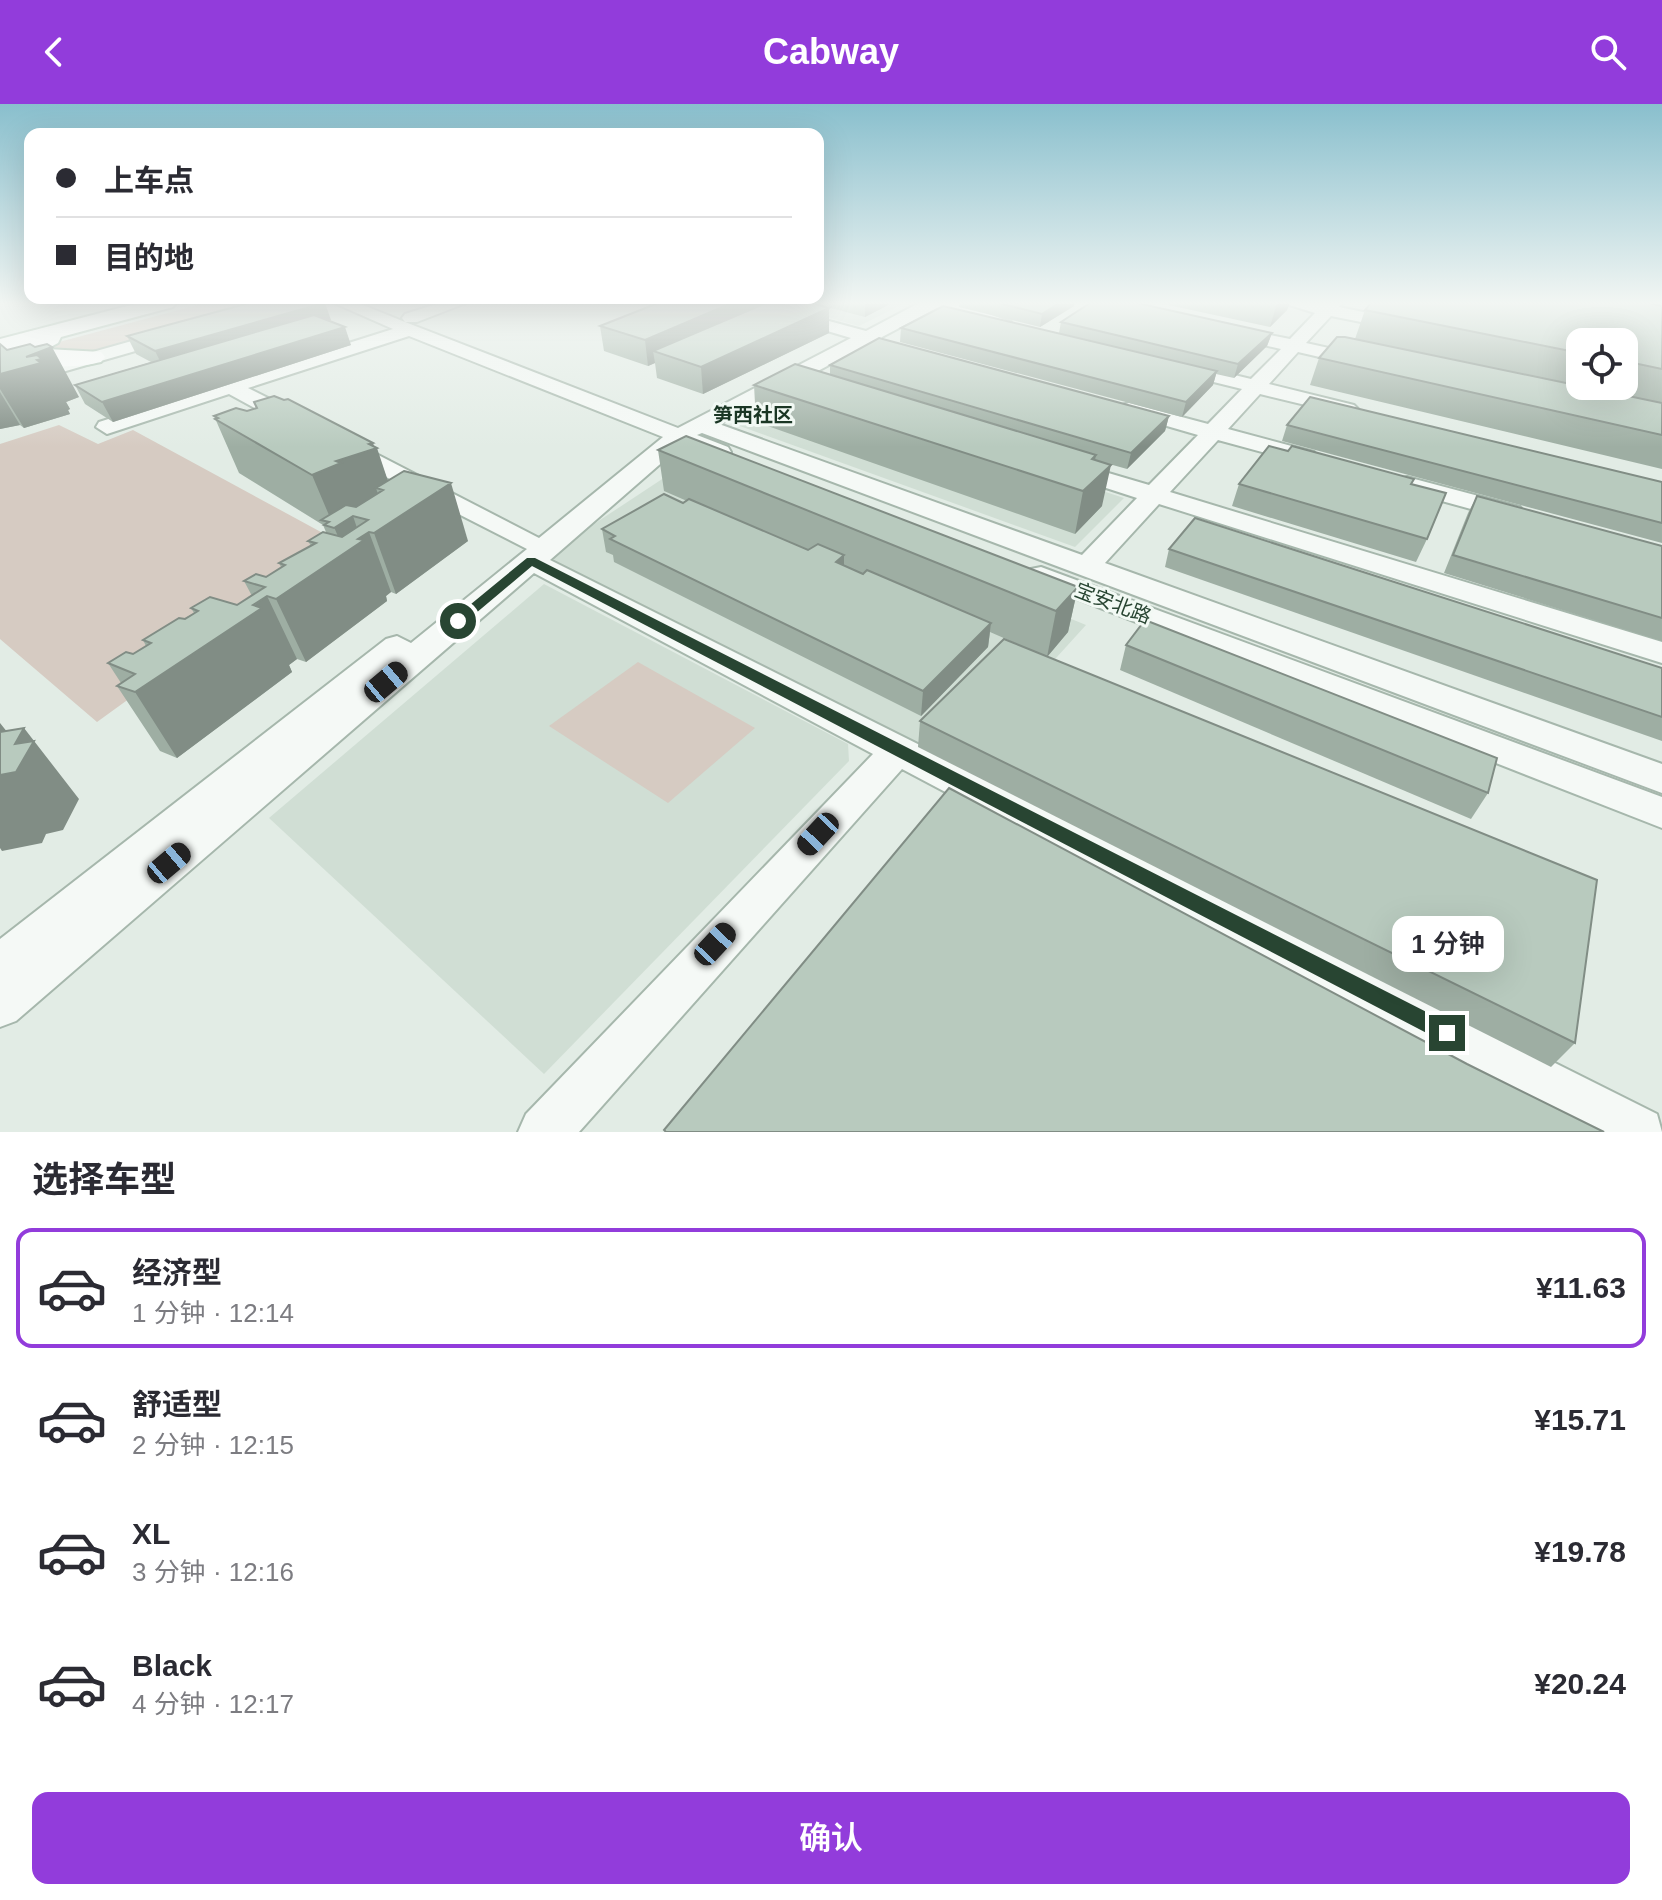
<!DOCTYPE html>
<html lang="zh">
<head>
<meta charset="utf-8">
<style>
	:root { --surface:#fff; --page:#f2f2f3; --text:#2b2b33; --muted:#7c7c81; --line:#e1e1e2; --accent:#923cdb }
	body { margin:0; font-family:Helvetica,"Noto Sans SC",sans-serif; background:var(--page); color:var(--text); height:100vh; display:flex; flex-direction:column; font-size:30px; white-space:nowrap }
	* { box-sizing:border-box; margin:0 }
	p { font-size:26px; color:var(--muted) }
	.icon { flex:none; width:44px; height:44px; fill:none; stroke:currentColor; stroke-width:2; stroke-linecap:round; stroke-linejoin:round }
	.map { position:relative; height:1028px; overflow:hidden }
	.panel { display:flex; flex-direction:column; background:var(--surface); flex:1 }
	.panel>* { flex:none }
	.hud { position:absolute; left:24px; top:24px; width:800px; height:176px; border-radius:16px; box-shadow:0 8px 32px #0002; display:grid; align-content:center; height:176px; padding:0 32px; background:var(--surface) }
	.fabs { position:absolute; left:1566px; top:224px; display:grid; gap:16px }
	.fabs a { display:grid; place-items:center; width:72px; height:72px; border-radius:16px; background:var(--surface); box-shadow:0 8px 32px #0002; font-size:40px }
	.end { position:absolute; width:36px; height:36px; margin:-18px; border:10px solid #284532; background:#fff; box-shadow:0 0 0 4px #fff }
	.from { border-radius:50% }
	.bubble { position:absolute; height:56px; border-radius:16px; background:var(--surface); box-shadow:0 8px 32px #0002; font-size:26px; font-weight:600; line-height:56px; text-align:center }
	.car { position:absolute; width:24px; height:48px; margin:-24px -12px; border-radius:10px; box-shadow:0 0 6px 2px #0007; background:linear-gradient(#222 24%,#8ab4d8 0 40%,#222 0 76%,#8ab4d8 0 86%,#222 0) }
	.hud b { display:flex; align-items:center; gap:28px; height:76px; font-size:30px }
	.hud b+b { border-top:2px solid var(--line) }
	.hud i { width:20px; height:20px; background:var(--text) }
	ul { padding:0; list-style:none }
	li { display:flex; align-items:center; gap:24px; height:120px; margin:0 16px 12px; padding:0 16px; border:4px solid transparent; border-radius:16px }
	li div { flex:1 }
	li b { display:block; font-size:30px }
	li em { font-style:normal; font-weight:600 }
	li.current { border-color:var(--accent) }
	li>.icon { width:72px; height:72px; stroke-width:1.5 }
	h2 { padding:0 32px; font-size:36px; line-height:96px }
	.button { display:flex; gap:16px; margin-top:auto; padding:16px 32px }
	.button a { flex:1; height:92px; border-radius:16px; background:var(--accent); color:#fff; font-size:32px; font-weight:600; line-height:92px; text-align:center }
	header { display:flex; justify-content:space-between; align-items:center; height:104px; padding:0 32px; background:var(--accent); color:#fff; font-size:36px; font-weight:600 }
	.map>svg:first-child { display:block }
</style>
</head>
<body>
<header><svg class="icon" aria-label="back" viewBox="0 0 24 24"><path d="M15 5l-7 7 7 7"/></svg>Cabway<svg class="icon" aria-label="search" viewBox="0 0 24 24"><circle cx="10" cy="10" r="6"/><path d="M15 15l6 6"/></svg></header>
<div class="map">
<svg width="1662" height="1028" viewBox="0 0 1662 1028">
	<rect width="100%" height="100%" fill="#e2ece5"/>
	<g fill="#d0ded4">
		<path d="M 777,199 L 905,199 L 859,222 Z"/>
		<path d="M 799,288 L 1124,394 L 1075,443 L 737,321 Z"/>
		<path d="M 688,358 L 1086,521 L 1037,575 L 918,643 L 544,453 Z"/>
		<path d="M 544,480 L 848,640 L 849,657 L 544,970 L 269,714 Z"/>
	</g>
	<g fill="#d6cbc2">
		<path d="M 205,199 L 276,199 L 103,247 L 57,251 L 48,241 Z"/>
		<path d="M 59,321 L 98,340 L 133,326 L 343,440 L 97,618 L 0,535 L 0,340 Z"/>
		<path d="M 638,558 L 755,624 L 668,699 L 549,622 Z"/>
	</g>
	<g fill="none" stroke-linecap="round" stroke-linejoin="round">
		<g stroke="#a6b7ac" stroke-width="4">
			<g id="minor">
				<path d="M 334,199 L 358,199 L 405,218 L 402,214 L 405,210 L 440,199 L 466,199 L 417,218 L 405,218 L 678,324 L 851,234 L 733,199 L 762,199 L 866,227 L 919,199 L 958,199 L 1011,218 L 1014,222 L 1005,227 L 937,204 L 882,233 L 880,239 L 870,239 L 719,320 L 1082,451 L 1137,394 L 1063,370 L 1059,365 L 1063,360 L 1071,358 L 1149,381 L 1198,331 L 1122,309 L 1118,305 L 1122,301 L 1129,299 L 1208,320 L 1242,285 L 1169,267 L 1166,263 L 1169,259 L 1176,257 L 1251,275 L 1281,245 L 1224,232 L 1221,228 L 1230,223 L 1290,235 L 1315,209 L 1283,199 L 1342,199 L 1339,203 L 1407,217 L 1410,221 L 1407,225 L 1401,226 L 1331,212 L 1306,239 L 1370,253 L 1373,257 L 1370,261 L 1363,263 L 1298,248 L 1269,280 L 1354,301 L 1358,305 L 1354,309 L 1347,311 L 1260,290 L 1228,325 L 1314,348 L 1318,353 L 1314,358 L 1306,360 L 1218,336 L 1170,388 L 1662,538 L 1662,559 L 1159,400 L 1105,459 L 1662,660 L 1662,689 L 702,329 L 697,331 L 728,343 L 731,348 L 728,353 L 712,353 L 682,341 L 550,456 L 1657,1010 L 1662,1028 L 1586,1028 L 902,665 L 579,1028 L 518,1028 L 526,1010 L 873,650 L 534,469 L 16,917 L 0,923 L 0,835 L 386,535 L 397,532 L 411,539 L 527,445 L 341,350 L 338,345 L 341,340 L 357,340 L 539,434 L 663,333 L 409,232 L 248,284 L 300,310 L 303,315 L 300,320 L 284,320 L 229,290 L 107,330 L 96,323 L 99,318 L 393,225 Z"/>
				<path d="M 171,226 L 177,227 L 180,231 L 177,235 L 0,286 L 0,274 Z"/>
				<path d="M 1407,373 L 1520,403 L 1524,408 L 1520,413 L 1511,416 L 1398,385 L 1395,380 L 1398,375 Z"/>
				<path d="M 1041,463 L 1662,693 L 1662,724 L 1031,477 L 1027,471 L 1031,465 Z"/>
			</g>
		</g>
		<g stroke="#a0b9a7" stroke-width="4">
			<path id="major" d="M 139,199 L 176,199 L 173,203 L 61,233 L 58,239 L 47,245 L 101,248 L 105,253 L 101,258 C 80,263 36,268 21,248 L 25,243 L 0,249 L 0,235 Z"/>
		</g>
		<use href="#minor" fill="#f5f9f6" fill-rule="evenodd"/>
		<use href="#major" fill="#fff" fill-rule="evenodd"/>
	</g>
	<g fill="#9eaea3" fill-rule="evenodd">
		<path d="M 812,199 L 892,199 L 865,213 Z"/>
		<path d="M 959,199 L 1074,199 L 1074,202 L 1040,223 L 959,203 Z"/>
		<path d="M 1159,199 L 1289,199 L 1287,206 L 1270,223 Z"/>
		<path d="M 1371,199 L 1662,199 L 1662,365 L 1310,281 L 1319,254 L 1355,235 L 1365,206 ZM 1580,238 L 1624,238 L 1624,282 L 1580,282 Z"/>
		<path d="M 331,216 L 329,217 L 351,241 L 113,318 L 85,300 L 75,281 L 151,258 L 136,250 L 127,232 Z"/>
		<path d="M 1061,218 L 1272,229 L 1267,242 L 1234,274 L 1216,270 L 1213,281 L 1182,313 L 900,238 L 901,224 L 1059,229 Z"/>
		<path d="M 600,222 L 829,229 L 703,290 L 657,274 L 655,259 L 648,262 L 604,247 Z"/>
		<path d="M 0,240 L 7,246 L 79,293 L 66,298 L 70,305 L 68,306 L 70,310 L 24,324 L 20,321 L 0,325 Z"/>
		<path d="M 830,261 L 1169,312 L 1165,327 L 1127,365 L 1095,356 L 1102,402 L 1075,430 L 756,318 L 754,281 L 830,270 Z"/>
		<path d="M 254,298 L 374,343 L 388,377 L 468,437 L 396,490 L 391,488 L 386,492 L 387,497 L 306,558 L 297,555 L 289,561 L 292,568 L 177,654 L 160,647 L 117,582 L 121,579 L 108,559 L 133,550 L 146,542 L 143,536 L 194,509 L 191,504 L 237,501 L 252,492 L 244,477 L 266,473 L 281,463 L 279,459 L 311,442 L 308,437 L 326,428 L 323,421 L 239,369 L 214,312 L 247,307 L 256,304 Z"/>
		<path d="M 1287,321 L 1662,378 L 1662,439 L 1282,337 Z"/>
		<path d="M 658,346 L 1078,483 L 1068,528 L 1047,553 L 990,528 L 988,543 L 921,612 L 614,458 L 613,451 L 606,448 L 602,425 L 687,397 L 664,387 Z"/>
		<path d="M 1239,380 L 1411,380 L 1427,435 L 1416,458 L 1232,402 Z"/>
		<path d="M 1477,392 L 1662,442 L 1662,537 L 1444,469 L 1468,409 Z"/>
		<path d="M 1169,445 L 1662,564 L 1662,637 L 1165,463 Z"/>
		<path d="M 1126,541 L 1488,689 L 1471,715 L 1120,566 Z"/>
		<path d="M 920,617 L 1575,939 L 1551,963 L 918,643 Z"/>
	</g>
	<g fill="#818d85">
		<path d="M 325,199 L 331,216 L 164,265 L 155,247 Z"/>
		<path d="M 732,199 L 765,199 L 653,247 L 655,259 L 648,262 L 645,236 Z"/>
		<path d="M 865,199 L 892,199 L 865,213 Z"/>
		<path d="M 1059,199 L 1074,199 L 1074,202 L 1040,223 L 1042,210 Z"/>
		<path d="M 1277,199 L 1290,199 L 1287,206 L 1270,223 Z"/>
		<path d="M 829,204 L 829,229 L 703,290 L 701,263 Z"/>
		<path d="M 345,223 L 351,241 L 113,318 L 102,298 Z"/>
		<path d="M 1272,229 L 1267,242 L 1234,274 L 1238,260 Z"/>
		<path d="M 52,243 L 79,293 L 66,298 L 70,305 L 68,306 L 70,310 L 24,324 L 0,285 L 0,270 L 26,253 Z"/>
		<path d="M 1217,267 L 1213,281 L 1182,313 L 1186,298 Z"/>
		<path d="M 0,288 L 20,321 L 0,325 Z"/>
		<path d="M 1169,312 L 1165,327 L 1127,365 L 1131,349 Z"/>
		<path d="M 373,339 L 375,345 L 377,344 L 396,401 L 383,386 L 376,384 L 383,405 L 353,412 L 360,433 L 369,428 L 391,488 L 386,492 L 387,497 L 306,558 L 276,495 L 345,449 L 312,371 L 336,357 Z"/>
		<path d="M 1096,351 L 1090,381 L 1111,361 L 1102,402 L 1075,430 L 1083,387 L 1092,355 Z"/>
		<path d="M 451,379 L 468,437 L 396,490 L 374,429 Z"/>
		<path d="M 844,451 L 844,474 L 836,458 Z"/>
		<path d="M 1078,483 L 1068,528 L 1047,553 L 1056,507 Z"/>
		<path d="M 267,492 L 297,555 L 289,561 L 292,568 L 177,654 L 135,588 Z"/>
		<path d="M 991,519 L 988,543 L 921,612 L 923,587 Z"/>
		<path d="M 0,619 L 16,639 L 24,624 L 79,695 L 63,726 L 46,730 L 42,739 L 2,747 L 0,744 Z"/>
	</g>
	<g fill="#b8cabe" stroke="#818d85" stroke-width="2">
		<path d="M 249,199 L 324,199 L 155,247 L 127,232 Z"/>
		<path d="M 658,199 L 732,199 L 645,236 L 600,222 Z"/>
		<path d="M 766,199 L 812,199 L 829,204 L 701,263 L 653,247 Z"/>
		<path d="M 999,199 L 1059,199 L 1042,210 Z"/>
		<path d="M 1090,199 L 1137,199 L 1272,229 L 1238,260 L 1061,218 Z"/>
		<path d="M 1371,199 L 1648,199 L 1662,202 L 1662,265 L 1624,257 L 1624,238 L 1580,238 L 1580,249 L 1365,206 Z"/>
		<path d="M 943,202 L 1217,267 L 1186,298 L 901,224 Z"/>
		<path d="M 314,211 L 345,223 L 102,298 L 75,281 Z"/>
		<path d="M 1337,233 L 1345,233 L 1662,299 L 1662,331 L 1319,254 Z"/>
		<path d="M 879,234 L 1169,312 L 1131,349 L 830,261 Z"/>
		<path d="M 0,240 L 7,246 L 30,240 L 35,243 L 47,240 L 52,243 L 26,253 L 37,251 L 42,255 L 37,256 L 41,259 L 0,270 Z"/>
		<path d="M 795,260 L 1096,351 L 1092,355 L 1111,361 L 1083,387 L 754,281 Z"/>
		<path d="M 274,292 L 284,296 L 288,295 L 373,339 L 369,340 L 377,344 L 336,357 L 341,359 L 312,371 L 215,315 L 218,314 L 214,312 L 236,304 L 247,307 L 257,304 L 254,298 Z"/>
		<path d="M 1310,293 L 1662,378 L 1662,419 L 1287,321 Z"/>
		<path d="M 686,332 L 1078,483 L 1056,507 L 658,346 Z"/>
		<path d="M 1269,342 L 1288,347 L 1292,342 L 1414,375 L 1411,380 L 1446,389 L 1427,435 L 1239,380 Z"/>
		<path d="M 404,367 L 451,379 L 374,429 L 369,428 L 358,435 L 364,436 L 276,495 L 267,492 L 253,501 L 262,504 L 135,588 L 117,582 L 135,570 L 108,559 L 126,548 L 133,550 L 151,539 L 143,536 L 179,514 L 185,515 L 198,507 L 191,504 L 210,493 L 237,501 L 265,483 L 244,477 L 256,470 L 266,473 L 285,461 L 279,459 L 316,439 L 308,437 L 323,428 L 342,433 L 368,416 L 353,412 L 334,424 L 324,421 L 329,418 L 321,416 L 346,401 L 356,403 L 383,386 L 376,384 Z"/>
		<path d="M 664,390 L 683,399 L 689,395 L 808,446 L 818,440 L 844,451 L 836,458 L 863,470 L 867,466 L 991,519 L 923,587 L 610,435 L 615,432 L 602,425 Z"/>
		<path d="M 1477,392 L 1662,442 L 1662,514 L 1453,451 Z"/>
		<path d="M 1195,414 L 1662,564 L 1662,613 L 1169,445 Z"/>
		<path d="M 1145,516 L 1497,654 L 1488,689 L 1126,541 Z"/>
		<path d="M 1004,535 L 1597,776 L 1575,939 L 920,617 Z"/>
		<path d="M 24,624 L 15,640 L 34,637 L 16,668 L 0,671 L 0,628 Z"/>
		<path d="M 949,684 L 1467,960 L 1604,1028 L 666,1028 L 664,1026 Z"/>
	</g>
	<linearGradient id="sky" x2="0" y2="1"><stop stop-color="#89bfcd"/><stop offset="0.58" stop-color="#f2f6f3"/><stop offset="1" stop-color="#f2f6f3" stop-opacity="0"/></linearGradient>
	<rect width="1662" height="343" fill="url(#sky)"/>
	<path fill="#284532" d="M 527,454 L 535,454 L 1454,922 L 1458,929 L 1454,936 L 1447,939 L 1440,936 L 532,462 L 463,520 L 454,520 L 454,514 Z"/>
	<g text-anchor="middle" stroke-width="6" stroke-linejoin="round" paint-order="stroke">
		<g font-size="20" font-weight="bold" fill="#1a3624" stroke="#f2f9f4">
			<text x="753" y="318">笋西社区</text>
		</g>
		<g font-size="20" fill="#284532" stroke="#f2f9f4">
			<text transform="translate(1113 499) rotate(21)" y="7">宝安北路</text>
		</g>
	</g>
</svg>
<div class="fabs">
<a><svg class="icon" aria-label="locate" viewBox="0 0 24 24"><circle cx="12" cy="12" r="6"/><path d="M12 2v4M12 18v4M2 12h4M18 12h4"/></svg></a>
</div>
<i class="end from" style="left:458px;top:517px"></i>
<i class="end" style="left:1447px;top:929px"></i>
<div class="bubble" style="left:1392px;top:812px;width:112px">1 分钟</div>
<i class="car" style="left:386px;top:578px;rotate:50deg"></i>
<i class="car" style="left:818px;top:730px;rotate:223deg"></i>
<i class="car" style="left:169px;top:759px;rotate:50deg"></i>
<i class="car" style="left:715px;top:840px;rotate:43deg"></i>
<div class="hud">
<b><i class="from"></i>上车点</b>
<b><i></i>目的地</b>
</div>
</div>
<section class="panel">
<h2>选择车型</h2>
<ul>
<li class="current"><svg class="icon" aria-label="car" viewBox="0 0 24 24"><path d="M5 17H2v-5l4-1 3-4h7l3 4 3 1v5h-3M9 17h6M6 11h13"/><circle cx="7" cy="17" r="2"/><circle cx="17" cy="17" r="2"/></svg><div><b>经济型</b><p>1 分钟 · 12:14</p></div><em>¥11.63</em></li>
<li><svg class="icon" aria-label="car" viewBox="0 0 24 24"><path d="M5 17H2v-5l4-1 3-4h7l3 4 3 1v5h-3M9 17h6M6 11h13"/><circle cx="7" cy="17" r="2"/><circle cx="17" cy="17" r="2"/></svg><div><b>舒适型</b><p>2 分钟 · 12:15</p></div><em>¥15.71</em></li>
<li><svg class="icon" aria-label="car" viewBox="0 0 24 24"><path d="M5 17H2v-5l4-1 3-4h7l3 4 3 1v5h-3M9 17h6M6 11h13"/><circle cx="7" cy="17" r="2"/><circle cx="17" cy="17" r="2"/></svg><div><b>XL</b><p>3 分钟 · 12:16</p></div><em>¥19.78</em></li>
<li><svg class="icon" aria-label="car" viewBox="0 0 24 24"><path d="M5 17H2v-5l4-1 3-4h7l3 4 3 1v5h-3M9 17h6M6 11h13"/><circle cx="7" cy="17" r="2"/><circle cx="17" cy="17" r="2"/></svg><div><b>Black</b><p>4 分钟 · 12:17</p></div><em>¥20.24</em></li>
</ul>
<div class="button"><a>确认</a></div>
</section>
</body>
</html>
